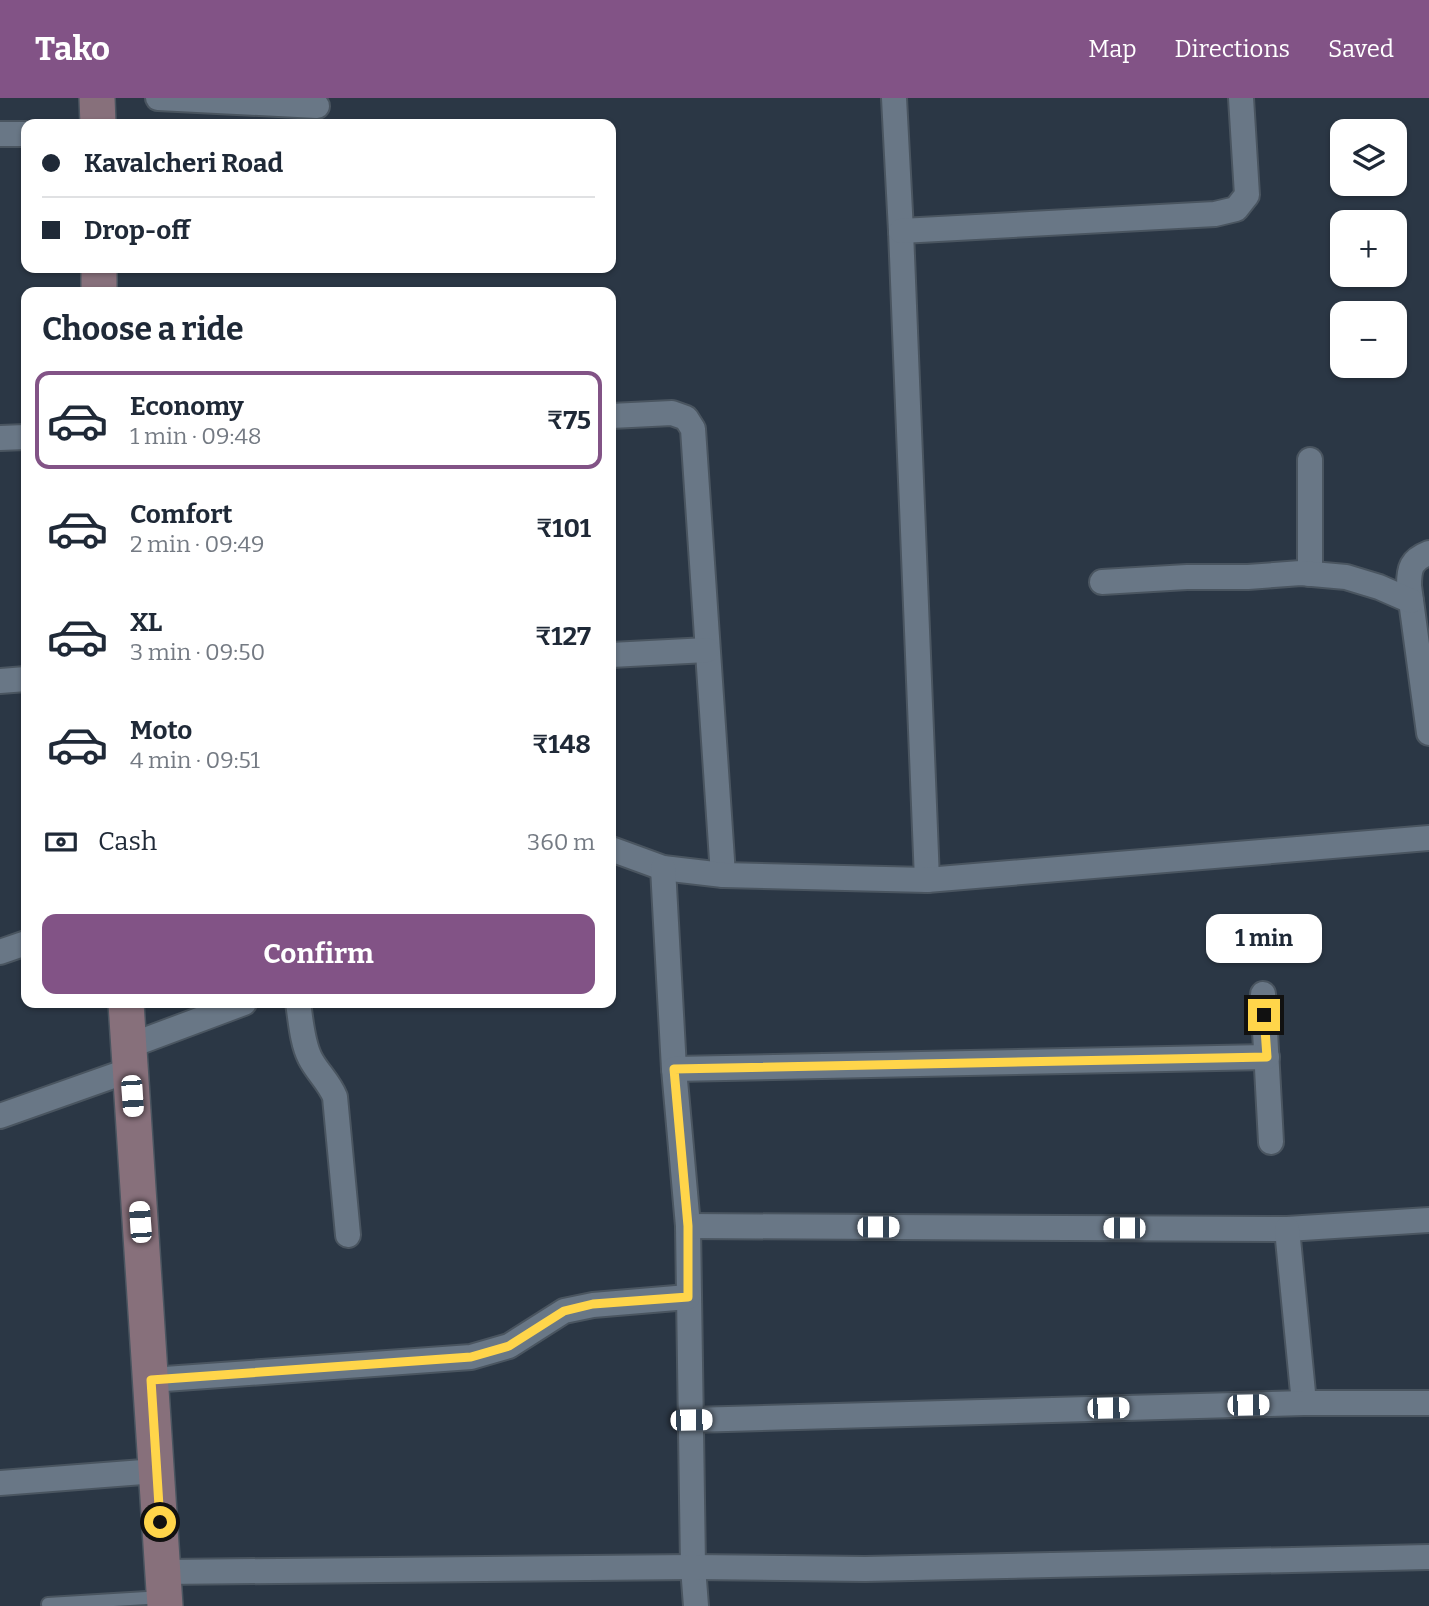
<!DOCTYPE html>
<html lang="en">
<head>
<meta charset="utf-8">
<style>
	:root { --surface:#fff; --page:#f2f2f3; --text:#1f2937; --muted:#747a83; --line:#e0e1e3; --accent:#825386 }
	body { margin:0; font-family:Bitter,serif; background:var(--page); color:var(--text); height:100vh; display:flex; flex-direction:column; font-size:26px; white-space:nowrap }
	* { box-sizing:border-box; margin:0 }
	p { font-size:23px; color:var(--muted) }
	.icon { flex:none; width:38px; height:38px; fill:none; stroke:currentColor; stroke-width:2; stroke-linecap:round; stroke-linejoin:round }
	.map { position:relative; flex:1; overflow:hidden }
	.side { position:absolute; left:21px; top:189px; width:595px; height:721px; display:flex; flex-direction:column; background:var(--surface); border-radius:14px; box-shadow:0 2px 5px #0004 }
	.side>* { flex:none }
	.hud { position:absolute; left:21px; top:21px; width:595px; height:154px; border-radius:14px; box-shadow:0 2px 5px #0004; display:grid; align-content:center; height:154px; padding:0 21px; background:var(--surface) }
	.buttons { position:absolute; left:1330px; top:21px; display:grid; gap:14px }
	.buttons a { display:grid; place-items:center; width:77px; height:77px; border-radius:14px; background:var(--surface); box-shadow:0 2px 5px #0004; font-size:35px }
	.end { position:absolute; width:32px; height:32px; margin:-16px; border:9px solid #ffd54a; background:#111; box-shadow:0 0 0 4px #111 }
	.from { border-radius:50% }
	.bubble { position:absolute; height:49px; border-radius:14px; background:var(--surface); box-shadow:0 2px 5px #0004; font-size:23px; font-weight:700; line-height:49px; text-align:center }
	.car { position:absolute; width:21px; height:42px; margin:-21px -10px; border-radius:9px; box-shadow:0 0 5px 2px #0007; background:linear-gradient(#fff 24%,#345 0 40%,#fff 0 76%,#345 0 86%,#fff 0) }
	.hud b { display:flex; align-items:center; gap:24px; height:66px; font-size:26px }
	.hud b+b { border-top:2px solid var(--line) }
	.hud i { width:18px; height:18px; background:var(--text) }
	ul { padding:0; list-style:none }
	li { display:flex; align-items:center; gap:21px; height:98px; margin:0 14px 10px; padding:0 7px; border:4px solid transparent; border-radius:14px }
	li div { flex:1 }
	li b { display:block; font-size:26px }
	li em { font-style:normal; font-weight:700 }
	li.selected { border-color:var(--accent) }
	li>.icon { width:63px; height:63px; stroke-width:1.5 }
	h2 { padding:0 21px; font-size:32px; line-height:84px }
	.pay { display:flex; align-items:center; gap:18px; height:77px; padding:0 21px; font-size:26px }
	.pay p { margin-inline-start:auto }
	.button { display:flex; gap:14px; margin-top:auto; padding:14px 21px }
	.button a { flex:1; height:80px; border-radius:14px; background:var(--accent); color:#fff; font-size:28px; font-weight:700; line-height:80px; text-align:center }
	header { display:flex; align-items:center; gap:42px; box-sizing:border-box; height:98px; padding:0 35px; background:var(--accent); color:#fff }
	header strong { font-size:33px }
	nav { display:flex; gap:38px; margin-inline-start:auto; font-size:24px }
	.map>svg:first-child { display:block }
</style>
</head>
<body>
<header>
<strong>Tako</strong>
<nav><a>Map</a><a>Directions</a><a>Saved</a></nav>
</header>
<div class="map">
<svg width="1429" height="1508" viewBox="0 0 1429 1508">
	<rect width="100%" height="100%" fill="#2b3745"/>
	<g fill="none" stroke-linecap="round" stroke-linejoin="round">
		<g stroke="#4a5560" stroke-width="16">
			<path id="lane" d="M 48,1506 L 163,1499"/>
		</g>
		<g stroke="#4a5560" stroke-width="28">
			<g id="street">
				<path d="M 158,0 L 317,8"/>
				<path d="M 894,0 L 901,133 L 927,782"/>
				<path d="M 0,36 L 26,36"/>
				<path d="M 901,133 L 1215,116 L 1236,111 L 1247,97 L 1241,0"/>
				<path d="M 611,318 L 672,315 L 686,320 L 693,331 L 723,777"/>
				<path d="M 0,340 L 26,339"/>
				<path d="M 1310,362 L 1310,476"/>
				<path d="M 1429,455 C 1411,462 1409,470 1409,488 L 1429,635"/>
				<path d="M 1102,484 L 1187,479 L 1248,479 L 1301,475 L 1346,479 L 1379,489 L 1411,503"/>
				<path d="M 611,557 L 707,552"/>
				<path d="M 0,583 L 26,581"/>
				<path d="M 611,751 L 663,770 L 723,777 L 927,782 L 1429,740"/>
				<path d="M 663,770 L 674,971 L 688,1128 L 693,1469 L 696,1508"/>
				<path d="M 0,854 L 26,845"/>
				<path d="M 1263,896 L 1271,1044"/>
				<path d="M 298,905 C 301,923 302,944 310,960 C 317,974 329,984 335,999 L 348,1137"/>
				<path d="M 129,948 L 244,905"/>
				<path d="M 674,971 L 1267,959"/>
				<path d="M 0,1018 L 130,972"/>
				<path d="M 688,1128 L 1287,1131 L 1429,1122"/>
				<path d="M 1287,1131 L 1304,1305"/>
				<path d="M 151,1282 L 471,1259 L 509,1248 L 564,1213 L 593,1207 L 688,1199"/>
				<path d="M 691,1322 L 1304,1305 L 1429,1305"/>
				<path d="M 0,1385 L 156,1373"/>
				<path d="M 163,1474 L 693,1469 L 865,1471 L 1429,1459"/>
			</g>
		</g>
		<g stroke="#4a5560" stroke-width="38">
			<g id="secondary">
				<path d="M 97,0 L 98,26"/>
				<path d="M 99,170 L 99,194"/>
				<path d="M 126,905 L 165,1508"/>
			</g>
		</g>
		<use href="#lane" stroke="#697786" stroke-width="12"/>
		<use href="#street" stroke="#697786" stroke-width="24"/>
		<use href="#secondary" stroke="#87707b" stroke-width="35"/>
	</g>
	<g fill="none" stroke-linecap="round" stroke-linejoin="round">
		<path stroke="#ffd54a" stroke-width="9" d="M 160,1424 L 151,1282 L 471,1259 L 509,1248 L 564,1213 L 593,1206 L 688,1199 L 688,1128 L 674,971 L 1267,959 L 1264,917"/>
	</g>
</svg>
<div class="buttons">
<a><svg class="icon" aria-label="layers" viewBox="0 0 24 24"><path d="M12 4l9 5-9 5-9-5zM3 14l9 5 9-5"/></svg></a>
<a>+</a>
<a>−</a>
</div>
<i class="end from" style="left:160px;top:1424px"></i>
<i class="end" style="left:1264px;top:917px"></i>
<div class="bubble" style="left:1206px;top:816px;width:116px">1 min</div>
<i class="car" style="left:132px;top:998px;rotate:176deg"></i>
<i class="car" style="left:140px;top:1124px;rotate:356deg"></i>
<i class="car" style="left:878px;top:1129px;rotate:90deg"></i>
<i class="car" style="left:1124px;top:1130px;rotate:270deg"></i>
<i class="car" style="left:1248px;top:1307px;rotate:89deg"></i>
<i class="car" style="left:1108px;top:1310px;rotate:89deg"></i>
<i class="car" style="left:691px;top:1322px;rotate:89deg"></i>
<div class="hud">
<b><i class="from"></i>Kavalcheri Road</b>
<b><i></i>Drop-off</b>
</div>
<section class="side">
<h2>Choose a ride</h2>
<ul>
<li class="selected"><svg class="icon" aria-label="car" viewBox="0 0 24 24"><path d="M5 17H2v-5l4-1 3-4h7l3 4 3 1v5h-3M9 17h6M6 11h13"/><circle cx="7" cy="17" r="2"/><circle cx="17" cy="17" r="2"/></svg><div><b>Economy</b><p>1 min · 09:48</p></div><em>₹75</em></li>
<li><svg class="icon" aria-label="car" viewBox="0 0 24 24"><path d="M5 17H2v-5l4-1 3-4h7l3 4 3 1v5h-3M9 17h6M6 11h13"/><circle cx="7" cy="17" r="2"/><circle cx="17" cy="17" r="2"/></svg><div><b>Comfort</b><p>2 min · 09:49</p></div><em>₹101</em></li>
<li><svg class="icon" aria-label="car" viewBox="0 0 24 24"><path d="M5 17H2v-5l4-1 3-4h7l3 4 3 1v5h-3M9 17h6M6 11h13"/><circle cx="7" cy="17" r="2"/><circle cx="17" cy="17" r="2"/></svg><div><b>XL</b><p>3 min · 09:50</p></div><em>₹127</em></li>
<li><svg class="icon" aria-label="car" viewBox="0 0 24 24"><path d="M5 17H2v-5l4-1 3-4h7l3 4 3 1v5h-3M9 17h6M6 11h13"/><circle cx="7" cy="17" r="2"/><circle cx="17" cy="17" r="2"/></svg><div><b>Moto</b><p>4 min · 09:51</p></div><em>₹148</em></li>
</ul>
<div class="pay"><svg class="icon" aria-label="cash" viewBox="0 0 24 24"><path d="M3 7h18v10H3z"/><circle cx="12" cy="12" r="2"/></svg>Cash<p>360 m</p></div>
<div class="button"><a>Confirm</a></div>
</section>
</div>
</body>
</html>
